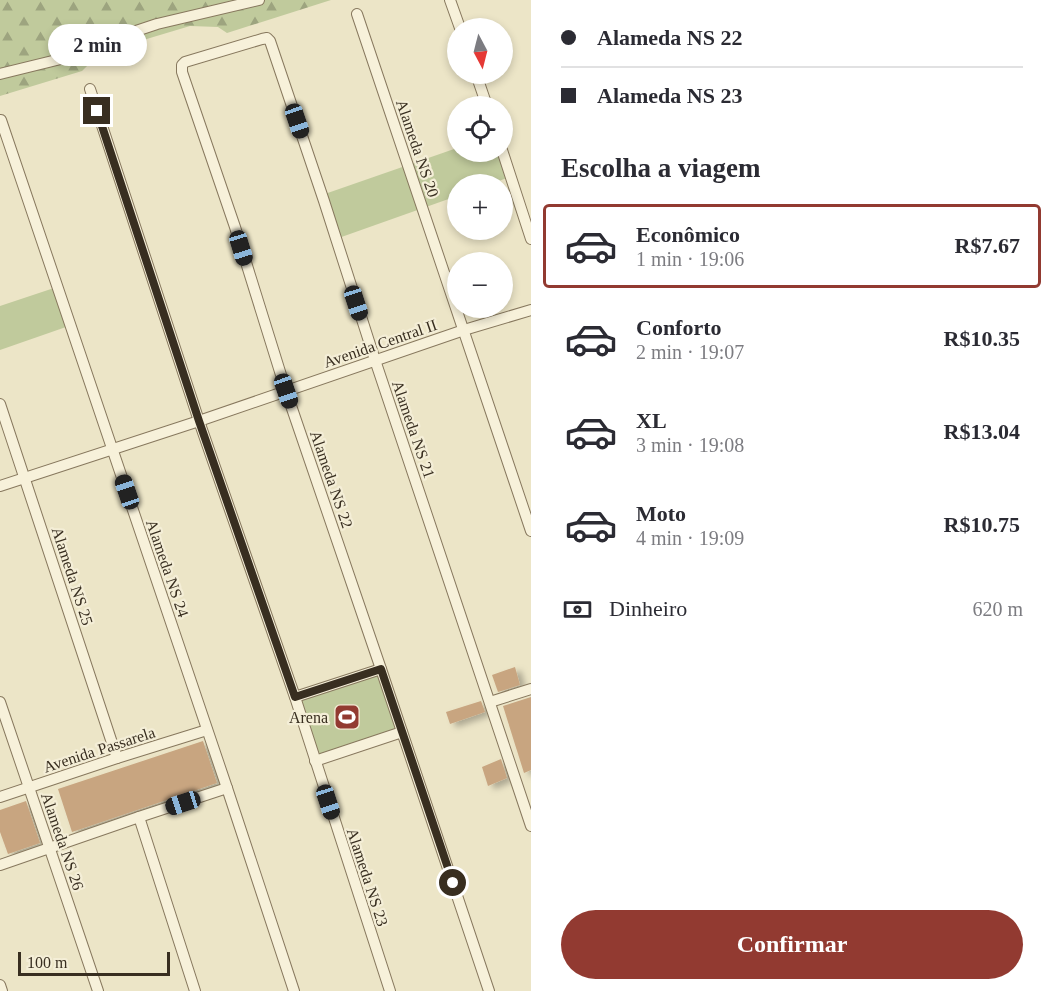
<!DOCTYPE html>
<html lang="pt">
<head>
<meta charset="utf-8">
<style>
	:root { --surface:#fff; --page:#f2f2f3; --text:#2b2b33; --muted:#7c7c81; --line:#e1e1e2; --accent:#923a31 }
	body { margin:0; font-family:Georgia,serif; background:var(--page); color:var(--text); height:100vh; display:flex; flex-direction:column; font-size:22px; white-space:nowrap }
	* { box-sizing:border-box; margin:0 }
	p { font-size:20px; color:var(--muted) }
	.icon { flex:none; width:33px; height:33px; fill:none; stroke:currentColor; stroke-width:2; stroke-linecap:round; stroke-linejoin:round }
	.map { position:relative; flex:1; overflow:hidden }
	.sheet { display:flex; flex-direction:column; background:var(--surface); width:522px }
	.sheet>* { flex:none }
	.banner { display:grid; align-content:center; height:132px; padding:0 30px; background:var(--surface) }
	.needle { width:39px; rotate:173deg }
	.controls { position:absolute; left:447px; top:18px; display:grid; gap:12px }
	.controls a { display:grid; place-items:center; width:66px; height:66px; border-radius:50%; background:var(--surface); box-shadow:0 3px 9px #0003; font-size:30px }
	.scale { position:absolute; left:18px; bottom:15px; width:152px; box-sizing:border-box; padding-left:6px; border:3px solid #382e20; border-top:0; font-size:16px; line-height:21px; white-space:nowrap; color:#382e20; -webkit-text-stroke:4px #f4eed7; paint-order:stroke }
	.end { position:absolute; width:27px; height:27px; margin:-14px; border:8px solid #382e20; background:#fff; box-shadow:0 0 0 3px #fff }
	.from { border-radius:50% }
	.bubble { position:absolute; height:42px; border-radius:21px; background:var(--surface); box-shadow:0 3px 9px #0003; font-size:20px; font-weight:600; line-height:42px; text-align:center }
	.car { position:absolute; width:18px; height:36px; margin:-18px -9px; border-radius:8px; box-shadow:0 0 4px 2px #0007; background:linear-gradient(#222 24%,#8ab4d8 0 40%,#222 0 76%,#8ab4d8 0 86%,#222 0) }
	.banner b { display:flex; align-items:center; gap:21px; height:57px; font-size:22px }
	.banner b+b { border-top:2px solid var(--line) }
	.banner i { width:15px; height:15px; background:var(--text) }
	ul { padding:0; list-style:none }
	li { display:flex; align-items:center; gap:18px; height:84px; margin:0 12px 9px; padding:0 18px; border:3px solid transparent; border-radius:6px }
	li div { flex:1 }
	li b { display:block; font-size:22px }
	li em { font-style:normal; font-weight:600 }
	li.on { border-color:var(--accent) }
	li>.icon { width:54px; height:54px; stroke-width:1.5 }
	h2 { padding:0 30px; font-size:27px; line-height:72px }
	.pay { display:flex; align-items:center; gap:15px; height:66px; padding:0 30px; font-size:22px }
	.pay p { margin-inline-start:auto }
	.action { display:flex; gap:12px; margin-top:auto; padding:12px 30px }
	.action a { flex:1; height:69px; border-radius:36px; background:var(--accent); color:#fff; font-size:24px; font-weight:600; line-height:69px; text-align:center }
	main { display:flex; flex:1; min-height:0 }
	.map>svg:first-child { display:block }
</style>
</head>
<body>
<main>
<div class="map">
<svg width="531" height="991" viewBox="0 0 531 991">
	<defs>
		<pattern id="forest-firs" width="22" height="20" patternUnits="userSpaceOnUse" patternTransform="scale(1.5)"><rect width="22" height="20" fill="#c0ca9c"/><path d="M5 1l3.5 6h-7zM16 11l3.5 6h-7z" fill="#9da47f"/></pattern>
		<filter id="shadow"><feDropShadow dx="6" dy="3.5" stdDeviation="3" flood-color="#0004"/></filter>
	</defs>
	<rect width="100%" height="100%" fill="#ece5c7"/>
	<path fill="url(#forest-firs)" d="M 0,0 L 331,0 L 227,33 L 218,27 L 190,26 L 120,47 L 96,57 L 82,71 L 0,96 Z"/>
	<g fill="#c0ca9c">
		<path d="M 457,148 L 458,152 L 501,152 L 510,177 L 490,184 L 458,184 L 457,196 L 333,240 L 319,196 Z"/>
		<path d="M 54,288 L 66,327 L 0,350 L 0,306 Z"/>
		<path d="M 380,669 L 402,733 L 314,763 L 292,701 Z"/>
	</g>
	<g fill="#c8a580" filter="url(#shadow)">
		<path d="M 515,667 L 520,685 L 498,692 L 492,675 Z"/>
		<path d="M 531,697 L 531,770 L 524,773 L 503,706 Z"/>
		<path d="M 481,701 L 485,712 L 450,724 L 446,712 Z"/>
		<path d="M 203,741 L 217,783 L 72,832 L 58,789 Z"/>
		<path d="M 501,759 L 507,778 L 488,786 L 482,767 Z"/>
		<path d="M 26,801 L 40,843 L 8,854 L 0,832 L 0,810 Z"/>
	</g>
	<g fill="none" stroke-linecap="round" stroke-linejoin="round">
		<g stroke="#87785e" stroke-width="12">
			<g id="minor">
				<path d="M 450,0 L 460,28"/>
				<path d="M 357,14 L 531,531"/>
				<path d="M 0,74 L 77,55 L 99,48 L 133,32 L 157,24 L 259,0"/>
				<path d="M 476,74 L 487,106"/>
				<path d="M 90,89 L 199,421 L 295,697 L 390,991"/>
				<path d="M 1,120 L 227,788 L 294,991"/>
				<path d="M 502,150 L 531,239"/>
				<path d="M 0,404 L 117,758"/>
				<path d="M 0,486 L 199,421 L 464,330 L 531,310"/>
				<path d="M 295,697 L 381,669"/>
				<path d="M 0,702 L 98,991"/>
				<path d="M 490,702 L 531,689"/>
				<path d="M 315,761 L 402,732"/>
				<path d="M 0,797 L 117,758 L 207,730"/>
				<path d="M 139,817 L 195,991"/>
				<path d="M 0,865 L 139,817 L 227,788"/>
				<path d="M 0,985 L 2,991"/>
				<path d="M 489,991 L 381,669 L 286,391 L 235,227 L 182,72 L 182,65 L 185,62 L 262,39 L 267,38 L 270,41 L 324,201 L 375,360 L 531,826"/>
			</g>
		</g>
		<use href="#minor" stroke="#f7f1da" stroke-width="10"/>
	</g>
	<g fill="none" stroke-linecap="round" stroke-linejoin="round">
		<path stroke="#382e20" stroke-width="8" d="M 97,111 L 199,421 L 295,697 L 381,669 L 453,883"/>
	</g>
	<defs>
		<g id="stadium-square" transform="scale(1.35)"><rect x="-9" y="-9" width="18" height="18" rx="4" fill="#923a31" stroke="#f4eed7"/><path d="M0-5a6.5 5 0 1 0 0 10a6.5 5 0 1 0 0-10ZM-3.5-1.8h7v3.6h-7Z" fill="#fff"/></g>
	</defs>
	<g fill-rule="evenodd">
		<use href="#stadium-square" x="347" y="717"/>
	</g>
	<g text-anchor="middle" stroke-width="4.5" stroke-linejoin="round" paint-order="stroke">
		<g font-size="16" fill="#382e20" stroke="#f4eed7">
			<text transform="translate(418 148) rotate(71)" y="6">Alameda NS 20</text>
			<text transform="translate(380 343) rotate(-19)" y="6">Avenida Central II</text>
			<text transform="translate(414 429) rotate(71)" y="6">Alameda NS 21</text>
			<text transform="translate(332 479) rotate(71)" y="6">Alameda NS 22</text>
			<text transform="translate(168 568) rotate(71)" y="6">Alameda NS 24</text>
			<text transform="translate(73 576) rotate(72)" y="6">Alameda NS 25</text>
			<text transform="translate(99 749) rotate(-18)" y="6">Avenida Passarela</text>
			<text transform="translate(63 841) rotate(71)" y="6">Alameda NS 26</text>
			<text transform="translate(368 877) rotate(72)" y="6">Alameda NS 23</text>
		</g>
		<g font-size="16" fill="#382e20" stroke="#f4eed7" text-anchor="end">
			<text x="328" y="723">Arena</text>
		</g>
	</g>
</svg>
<div class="controls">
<a><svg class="needle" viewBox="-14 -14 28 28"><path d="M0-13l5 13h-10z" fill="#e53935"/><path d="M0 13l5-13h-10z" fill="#7c7c81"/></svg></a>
<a><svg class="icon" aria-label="locate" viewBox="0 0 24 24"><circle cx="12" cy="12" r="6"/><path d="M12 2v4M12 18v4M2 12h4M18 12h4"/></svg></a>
<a>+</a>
<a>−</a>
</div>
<div class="scale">100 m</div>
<i class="end from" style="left:453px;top:883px"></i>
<i class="end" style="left:97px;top:111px"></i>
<div class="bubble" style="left:48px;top:24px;width:99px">2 min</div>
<i class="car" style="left:297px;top:121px;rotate:161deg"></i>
<i class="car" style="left:241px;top:248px;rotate:163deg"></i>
<i class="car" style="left:356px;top:303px;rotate:162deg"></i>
<i class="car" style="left:286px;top:391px;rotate:161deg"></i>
<i class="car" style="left:127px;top:492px;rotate:341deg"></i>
<i class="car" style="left:328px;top:802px;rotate:162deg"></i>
<i class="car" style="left:183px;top:803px;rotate:252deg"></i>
</div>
<section class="sheet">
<div class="banner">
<b><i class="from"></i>Alameda NS 22</b>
<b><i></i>Alameda NS 23</b>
</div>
<h2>Escolha a viagem</h2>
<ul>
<li class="on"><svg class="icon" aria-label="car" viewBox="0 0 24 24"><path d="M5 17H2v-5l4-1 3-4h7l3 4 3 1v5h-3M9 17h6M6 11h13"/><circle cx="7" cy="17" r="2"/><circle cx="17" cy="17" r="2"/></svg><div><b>Econômico</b><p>1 min · 19:06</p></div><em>R$7.67</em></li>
<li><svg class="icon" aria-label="car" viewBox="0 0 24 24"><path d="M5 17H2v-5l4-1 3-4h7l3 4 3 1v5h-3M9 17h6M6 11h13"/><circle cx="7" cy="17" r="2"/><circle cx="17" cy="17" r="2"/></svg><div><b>Conforto</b><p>2 min · 19:07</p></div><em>R$10.35</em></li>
<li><svg class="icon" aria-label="car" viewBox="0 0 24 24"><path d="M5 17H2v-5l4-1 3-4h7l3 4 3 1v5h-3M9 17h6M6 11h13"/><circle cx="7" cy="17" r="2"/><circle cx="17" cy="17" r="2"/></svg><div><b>XL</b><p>3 min · 19:08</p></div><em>R$13.04</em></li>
<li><svg class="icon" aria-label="car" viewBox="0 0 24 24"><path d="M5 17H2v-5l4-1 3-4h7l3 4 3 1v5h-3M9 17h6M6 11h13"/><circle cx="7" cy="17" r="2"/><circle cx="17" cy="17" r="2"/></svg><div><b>Moto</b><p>4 min · 19:09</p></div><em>R$10.75</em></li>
</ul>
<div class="pay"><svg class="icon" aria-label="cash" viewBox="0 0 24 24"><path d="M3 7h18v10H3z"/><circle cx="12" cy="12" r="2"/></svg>Dinheiro<p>620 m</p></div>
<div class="action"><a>Confirmar</a></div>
</section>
</main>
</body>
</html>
